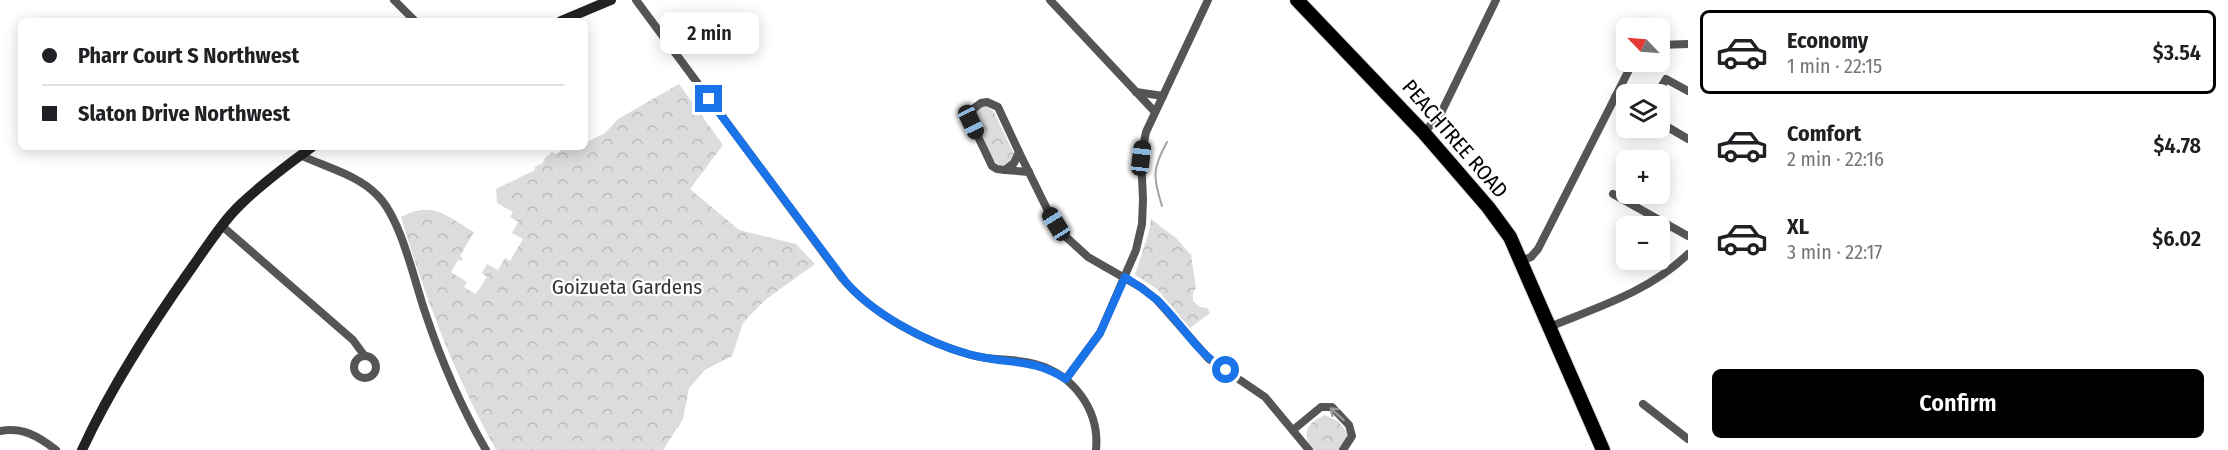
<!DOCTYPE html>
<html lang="en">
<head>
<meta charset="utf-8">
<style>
	:root { --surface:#fff; --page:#f6f6f6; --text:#202124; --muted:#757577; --line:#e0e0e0; --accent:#000 }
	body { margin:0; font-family:"Fira Sans Condensed",sans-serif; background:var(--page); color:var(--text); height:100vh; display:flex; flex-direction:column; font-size:22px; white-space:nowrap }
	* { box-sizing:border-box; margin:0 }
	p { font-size:20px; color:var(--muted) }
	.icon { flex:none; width:33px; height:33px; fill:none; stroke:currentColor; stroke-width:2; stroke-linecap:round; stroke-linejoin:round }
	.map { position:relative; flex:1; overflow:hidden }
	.details { display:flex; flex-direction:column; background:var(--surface); width:540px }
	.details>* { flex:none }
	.banner { position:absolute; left:18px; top:18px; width:570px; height:132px; border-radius:9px; box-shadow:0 3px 15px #0003; display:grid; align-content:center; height:132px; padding:0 24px; background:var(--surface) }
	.needle { width:39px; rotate:295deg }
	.tools { position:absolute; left:1616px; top:18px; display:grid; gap:12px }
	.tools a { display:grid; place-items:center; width:54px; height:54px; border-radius:9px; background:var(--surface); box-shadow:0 3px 15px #0003; font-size:30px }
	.end { position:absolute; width:27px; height:27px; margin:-14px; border:8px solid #1a73e8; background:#fff; box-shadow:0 0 0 3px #fff }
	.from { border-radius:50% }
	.bubble { position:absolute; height:42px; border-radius:9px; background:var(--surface); box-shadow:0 3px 15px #0003; font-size:20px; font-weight:600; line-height:42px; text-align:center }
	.car { position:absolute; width:18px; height:36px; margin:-18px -9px; border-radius:8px; box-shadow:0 0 4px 2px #0007; background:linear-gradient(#222 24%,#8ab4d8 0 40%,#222 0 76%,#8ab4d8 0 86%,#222 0) }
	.banner b { display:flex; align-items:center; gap:21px; height:57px; font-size:22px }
	.banner b+b { border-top:2px solid var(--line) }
	.banner i { width:15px; height:15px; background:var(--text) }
	ul { padding:10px 0 0; list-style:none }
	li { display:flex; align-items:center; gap:18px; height:84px; margin:0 12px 9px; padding:0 12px; border:3px solid transparent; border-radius:9px }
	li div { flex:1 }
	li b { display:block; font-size:22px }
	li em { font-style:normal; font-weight:600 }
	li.on { border-color:var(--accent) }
	li>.icon { width:54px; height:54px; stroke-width:1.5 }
	.primary-button { display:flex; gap:12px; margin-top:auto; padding:12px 24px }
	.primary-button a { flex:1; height:69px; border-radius:9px; background:var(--accent); color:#fff; font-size:24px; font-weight:600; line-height:69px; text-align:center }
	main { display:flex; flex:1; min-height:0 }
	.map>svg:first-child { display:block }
</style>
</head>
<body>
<main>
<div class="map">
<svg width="1688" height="450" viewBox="0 0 1688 450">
	<defs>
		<pattern id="forest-crowns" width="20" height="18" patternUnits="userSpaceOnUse" patternTransform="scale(1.5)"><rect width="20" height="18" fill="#dcdcdc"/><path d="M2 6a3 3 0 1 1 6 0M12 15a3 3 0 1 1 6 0" fill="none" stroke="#bbb"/></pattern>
	</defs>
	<rect width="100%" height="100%" fill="#fff"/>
	<g fill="url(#forest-crowns)">
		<path d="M 679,84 L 723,145 L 690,189 L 739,230 L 796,244 L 815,264 L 765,300 L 743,323 L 732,356 L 705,370 L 689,388 L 683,419 L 663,450 L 496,450 C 455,376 425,298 401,217 C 433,200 446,216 474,232 L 460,256 L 463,258 L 461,261 L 458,260 L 451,272 L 467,282 L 464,287 L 476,294 L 487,277 L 482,273 L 487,264 L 498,270 L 505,258 L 510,261 L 523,239 L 512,233 L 518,222 L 510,217 L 513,212 L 497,203 L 496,189 L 535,170 L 535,167 L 543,163 L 545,158 L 552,152 L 556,154 L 565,147 L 585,147 L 585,143 L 605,133 L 618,119 Z"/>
		<path d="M 983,106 L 988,107 L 994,112 L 1014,154 L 1012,162 L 1001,166 C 990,162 975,123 977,111 Z"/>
		<path d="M 1151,219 L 1177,239 L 1191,255 L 1196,288 L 1193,293 L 1193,301 L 1200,307 L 1207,308 L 1210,313 L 1190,328 L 1157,289 L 1135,275 L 1149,231 Z"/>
		<path d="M 1325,415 L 1339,422 L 1348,434 L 1345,443 L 1339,450 L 1314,450 C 1300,435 1307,422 1325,415 Z"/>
	</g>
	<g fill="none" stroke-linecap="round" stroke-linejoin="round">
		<path stroke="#a3a3a3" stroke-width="2" d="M 1162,206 C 1153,177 1152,169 1167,142"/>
		<g stroke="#dbdbdb" stroke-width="16">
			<path id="trunk" d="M 1297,0 L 1424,133 L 1488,207 L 1510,237 L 1603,450"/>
		</g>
		<g stroke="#555" stroke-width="8">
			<path d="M 394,0 L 415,21"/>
			<path d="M 636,0 L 842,278 C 873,315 925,342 971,355 C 992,361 1014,358 1035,364 C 1073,374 1100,410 1096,450"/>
			<path d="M 1050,0 L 1155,112"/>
			<path d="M 1659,45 L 1688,44"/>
			<path d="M 1136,92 L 1163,96"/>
			<path d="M 1657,94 L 1666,79 L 1688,91"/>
			<path d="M 1659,96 L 1663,98 L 1659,110"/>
			<path d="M 1615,97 L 1626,103"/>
			<path d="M 987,102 L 998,107 L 1019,152 L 1014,163 L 1005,170 L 997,169 L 992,166 L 971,122 L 973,109 L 981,103 Z"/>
			<path d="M 1659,122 L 1688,139"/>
			<path d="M 1424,133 L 1442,111 L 1496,0"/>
			<path d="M 1019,152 L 1049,213 L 1065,236 L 1088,257 L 1142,288 L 1157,300 L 1209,359 L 1265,397 L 1309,450"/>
			<path d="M 300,155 C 325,167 358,175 377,195 C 401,218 414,280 425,312 C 441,360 461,407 486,450"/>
			<path d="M 1005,170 L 1029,172"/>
			<path d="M 1613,194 L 1688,236"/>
			<path d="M 222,226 L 353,340 L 364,355"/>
			<path d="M 1521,261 L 1531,257 L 1538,249 L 1633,62"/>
			<path d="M 1549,327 C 1598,307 1650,291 1688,254"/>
			<circle cx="365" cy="367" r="11"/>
			<path d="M 1066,379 L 1100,333 L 1136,250 L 1142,224 L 1143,199 L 1141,158 L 1146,132 L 1208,0"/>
			<path d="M 1643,404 L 1688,439"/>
			<path d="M 1293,430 L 1321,407 L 1332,407 L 1349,425 L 1352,436 L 1343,450"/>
			<path d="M 0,431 C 23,427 38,436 56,450"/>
		</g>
		<g stroke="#222" stroke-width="10">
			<path d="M 561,21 L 611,0"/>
			<path d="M 82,450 C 112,385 152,324 193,266 C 208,245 222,222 241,204 C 263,183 287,165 312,147"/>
		</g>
		<use href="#trunk" stroke="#000" stroke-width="14"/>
	</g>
	<defs><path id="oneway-shaft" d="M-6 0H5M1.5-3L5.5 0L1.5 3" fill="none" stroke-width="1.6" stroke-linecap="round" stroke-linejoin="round" transform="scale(1.5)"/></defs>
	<use stroke="#999" href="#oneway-shaft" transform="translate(1337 414) rotate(-138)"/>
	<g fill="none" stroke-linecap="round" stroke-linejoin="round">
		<path stroke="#1a73e8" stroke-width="8" d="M 709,99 L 845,281 C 875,317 940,350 986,358 C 1019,364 1035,360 1066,379 L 1100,333 L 1125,277 C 1136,284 1146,291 1156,299 C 1181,322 1196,353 1226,370"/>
	</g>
	<g text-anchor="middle" stroke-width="4.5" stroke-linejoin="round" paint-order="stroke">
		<g font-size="21" fill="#000" stroke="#fff">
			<text transform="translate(1455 139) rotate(49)" y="7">PEACHTREE ROAD</text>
		</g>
		<g font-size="21" fill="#333" stroke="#fff">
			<text x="627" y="294">Goizueta Gardens</text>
		</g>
	</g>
</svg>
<div class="tools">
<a><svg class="needle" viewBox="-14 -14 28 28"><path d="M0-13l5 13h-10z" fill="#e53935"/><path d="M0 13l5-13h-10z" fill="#757577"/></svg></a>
<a><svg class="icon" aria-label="layers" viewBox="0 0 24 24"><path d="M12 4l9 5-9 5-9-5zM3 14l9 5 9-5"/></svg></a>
<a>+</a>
<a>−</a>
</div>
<i class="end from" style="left:1226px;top:370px"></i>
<i class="end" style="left:709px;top:99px"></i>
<div class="bubble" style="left:660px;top:12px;width:99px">2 min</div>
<i class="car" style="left:971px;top:122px;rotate:155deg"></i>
<i class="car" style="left:1141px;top:158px;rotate:7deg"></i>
<i class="car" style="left:1056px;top:224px;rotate:328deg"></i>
<div class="banner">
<b><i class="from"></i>Pharr Court S Northwest</b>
<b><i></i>Slaton Drive Northwest</b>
</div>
</div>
<section class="details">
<ul>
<li class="on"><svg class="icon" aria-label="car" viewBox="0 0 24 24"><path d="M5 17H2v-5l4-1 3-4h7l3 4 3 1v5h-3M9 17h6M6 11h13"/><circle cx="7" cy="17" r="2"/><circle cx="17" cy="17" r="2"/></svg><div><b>Economy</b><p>1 min · 22:15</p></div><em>$3.54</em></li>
<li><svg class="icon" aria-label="car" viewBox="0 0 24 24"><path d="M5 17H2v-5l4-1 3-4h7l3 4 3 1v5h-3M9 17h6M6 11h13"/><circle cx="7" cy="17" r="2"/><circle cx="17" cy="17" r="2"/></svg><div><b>Comfort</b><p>2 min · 22:16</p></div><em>$4.78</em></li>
<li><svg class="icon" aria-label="car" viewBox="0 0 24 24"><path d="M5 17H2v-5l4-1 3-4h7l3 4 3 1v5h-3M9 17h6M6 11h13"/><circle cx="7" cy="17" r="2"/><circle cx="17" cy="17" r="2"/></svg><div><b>XL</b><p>3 min · 22:17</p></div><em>$6.02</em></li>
</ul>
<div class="primary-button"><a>Confirm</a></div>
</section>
</main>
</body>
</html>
